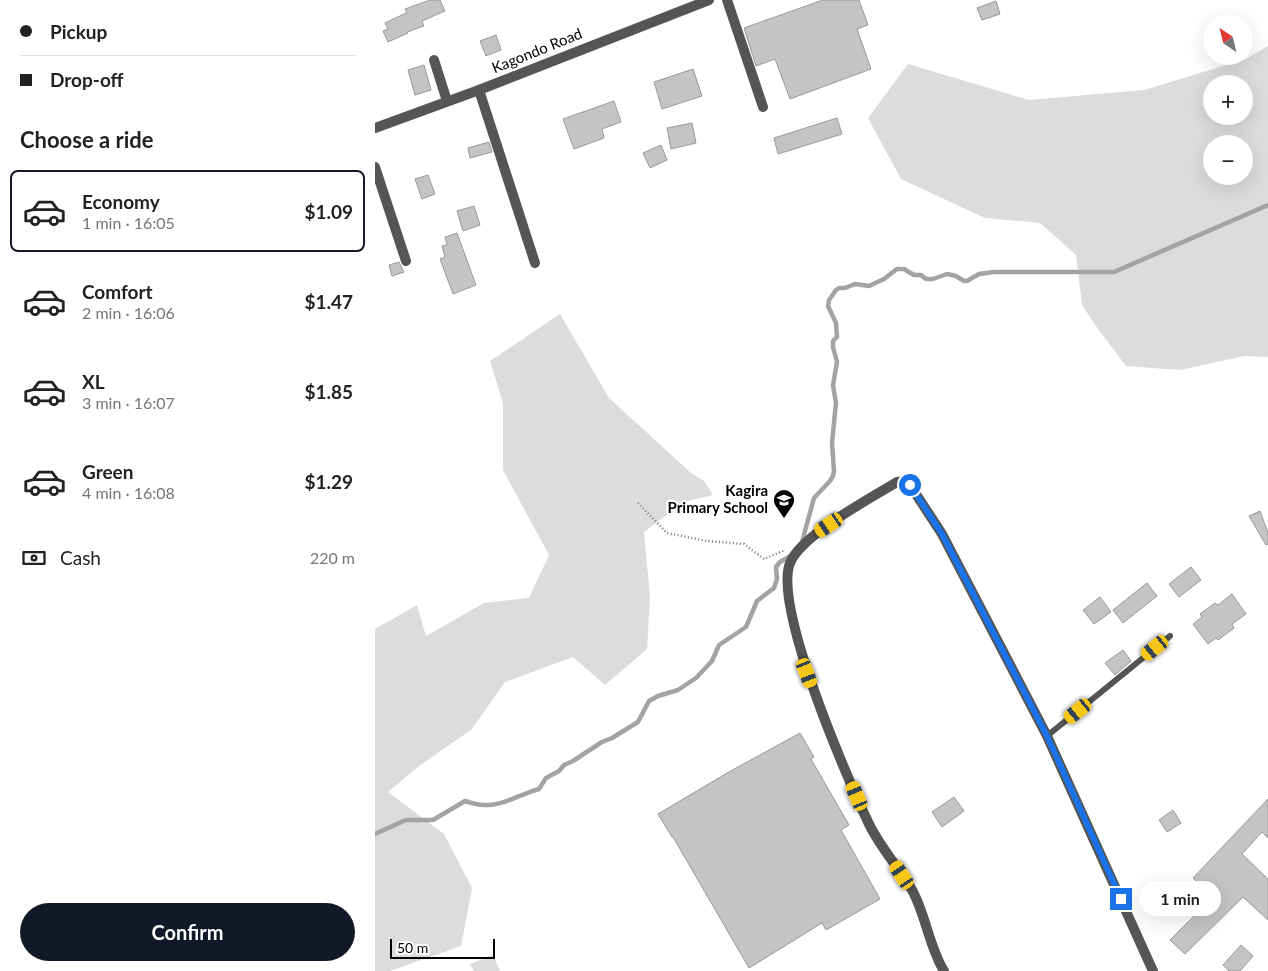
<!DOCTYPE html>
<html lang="en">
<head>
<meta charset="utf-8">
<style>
	:root { --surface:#fff; --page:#f2f2f2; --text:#222; --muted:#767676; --line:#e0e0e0; --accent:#111827 }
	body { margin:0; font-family:Lato,sans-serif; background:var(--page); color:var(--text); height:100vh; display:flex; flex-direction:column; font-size:19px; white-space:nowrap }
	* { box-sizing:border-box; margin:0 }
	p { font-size:16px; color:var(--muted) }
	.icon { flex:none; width:28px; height:28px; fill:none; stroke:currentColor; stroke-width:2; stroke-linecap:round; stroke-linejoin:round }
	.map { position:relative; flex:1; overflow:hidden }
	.details { display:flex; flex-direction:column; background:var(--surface); width:375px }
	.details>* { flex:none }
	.top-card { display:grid; align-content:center; height:110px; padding:0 20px; background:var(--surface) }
	.needle { width:32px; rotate:325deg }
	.buttons { position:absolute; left:828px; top:15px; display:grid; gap:10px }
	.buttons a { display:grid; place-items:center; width:50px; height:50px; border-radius:50%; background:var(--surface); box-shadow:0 5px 20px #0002; font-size:25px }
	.scale { position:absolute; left:15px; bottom:12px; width:105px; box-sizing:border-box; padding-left:5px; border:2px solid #000; border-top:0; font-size:14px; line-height:18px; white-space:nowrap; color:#000; -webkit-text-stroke:4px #fff; paint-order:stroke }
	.end { position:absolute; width:22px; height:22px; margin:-11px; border:6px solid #1a73e8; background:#fff; box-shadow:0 0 0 2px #fff }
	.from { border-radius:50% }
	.bubble { position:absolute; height:35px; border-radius:18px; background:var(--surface); box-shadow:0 5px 20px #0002; font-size:16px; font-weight:700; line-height:35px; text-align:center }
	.car { position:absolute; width:15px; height:30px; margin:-15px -8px; border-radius:6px; box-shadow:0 0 4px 1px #0007; background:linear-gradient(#f5c518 24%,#345 0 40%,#f5c518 0 76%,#345 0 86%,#f5c518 0) }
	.top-card b { display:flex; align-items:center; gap:18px; height:48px; font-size:19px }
	.top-card b+b { border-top:1px solid var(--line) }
	.top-card i { width:12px; height:12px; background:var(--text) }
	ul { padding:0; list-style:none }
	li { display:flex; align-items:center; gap:15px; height:82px; margin:0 10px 8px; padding:0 10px; border:2px solid transparent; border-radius:8px }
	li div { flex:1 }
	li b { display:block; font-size:19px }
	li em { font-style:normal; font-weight:700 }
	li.active { border-color:var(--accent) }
	li>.icon { width:45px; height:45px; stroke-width:1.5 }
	h2 { padding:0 20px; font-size:22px; line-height:60px }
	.pay { display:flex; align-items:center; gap:12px; height:55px; padding:0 20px; font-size:19px }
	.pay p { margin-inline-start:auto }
	.primary-button { display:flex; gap:10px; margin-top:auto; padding:10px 20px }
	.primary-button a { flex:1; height:58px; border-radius:30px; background:var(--accent); color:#fff; font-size:20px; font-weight:700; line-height:58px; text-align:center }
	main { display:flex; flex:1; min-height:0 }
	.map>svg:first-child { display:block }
</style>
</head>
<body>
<main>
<section class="details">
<div class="top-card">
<b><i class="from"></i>Pickup</b>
<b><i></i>Drop-off</b>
</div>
<h2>Choose a ride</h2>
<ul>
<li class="active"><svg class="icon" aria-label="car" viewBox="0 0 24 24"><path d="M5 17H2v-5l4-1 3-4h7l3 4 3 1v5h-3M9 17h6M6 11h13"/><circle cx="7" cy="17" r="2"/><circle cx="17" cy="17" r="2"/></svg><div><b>Economy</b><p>1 min · 16:05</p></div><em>$1.09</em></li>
<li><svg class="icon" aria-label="car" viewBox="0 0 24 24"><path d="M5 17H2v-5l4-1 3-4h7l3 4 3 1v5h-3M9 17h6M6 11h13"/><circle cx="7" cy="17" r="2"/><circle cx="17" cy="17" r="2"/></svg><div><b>Comfort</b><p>2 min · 16:06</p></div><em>$1.47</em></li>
<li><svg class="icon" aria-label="car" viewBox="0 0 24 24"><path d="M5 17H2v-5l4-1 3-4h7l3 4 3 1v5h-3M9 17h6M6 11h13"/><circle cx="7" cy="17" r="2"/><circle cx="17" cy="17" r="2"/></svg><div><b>XL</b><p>3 min · 16:07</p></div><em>$1.85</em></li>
<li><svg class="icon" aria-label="car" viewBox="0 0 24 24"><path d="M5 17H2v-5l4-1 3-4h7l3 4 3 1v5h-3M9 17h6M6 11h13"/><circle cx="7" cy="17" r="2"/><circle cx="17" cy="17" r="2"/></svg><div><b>Green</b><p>4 min · 16:08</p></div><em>$1.29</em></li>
</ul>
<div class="pay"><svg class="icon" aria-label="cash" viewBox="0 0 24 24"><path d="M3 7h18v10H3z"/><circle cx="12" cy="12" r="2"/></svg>Cash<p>220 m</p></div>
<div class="primary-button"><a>Confirm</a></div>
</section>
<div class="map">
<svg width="893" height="971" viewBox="0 0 893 971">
	<rect width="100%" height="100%" fill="#fff"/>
	<g fill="#dcdcdc" fill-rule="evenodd">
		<path d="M 893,46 L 893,357 L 869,356 L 805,370 L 751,366 L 723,329 L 707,305 L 701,255 L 665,223 L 610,218 L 526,179 L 493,118 L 533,64 L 654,100 L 769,90 L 871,59 ZM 836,84 L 869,84 L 869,116 L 836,116 ZM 836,144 L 869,144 L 869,176 L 836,176 Z"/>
		<path d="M 185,314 L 234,398 L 316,473 L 329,481 L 338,495 L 309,502 L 269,532 L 275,597 L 272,649 L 230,685 L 198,657 L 130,682 L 96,730 L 44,766 L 13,792 L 69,834 L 97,888 L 86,946 L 15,971 L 0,971 L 0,629 L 42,605 L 51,636 L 109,603 L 154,598 L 174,555 L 128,470 L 128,403 L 115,361 Z"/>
		<path d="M 118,955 L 125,971 L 99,971 L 95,964 Z"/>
	</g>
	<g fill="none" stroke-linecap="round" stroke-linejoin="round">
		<g stroke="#a3a3a3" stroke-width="4.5">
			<path d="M 427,542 L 439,498 L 455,481 L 458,476 L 459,471 L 457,443 L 461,403 L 458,385 L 462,362 L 458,347 L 458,341 L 462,337 L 461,323 L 453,306 L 454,300 L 461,290 L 464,288 L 470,288 L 480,284 L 494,286 L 509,279 L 522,269 L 529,269 L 539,275 L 546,275 L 551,279 L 558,279 L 572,274 L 581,276 L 589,281 L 592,281 L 604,274 L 619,272 L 739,272 L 893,205"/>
			<path d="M 0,834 L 31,820 L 58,820 L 90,801 C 96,803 104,805 110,805 C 128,806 148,793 164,789 L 171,778 L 184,771 L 189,765 L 198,761 L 227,742 L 237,738 L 263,722 L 274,701 L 283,696 L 303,690 L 321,678 L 337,661 L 344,645 L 371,627 L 382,601 L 399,588 L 402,579 L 401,567 L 405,562 L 417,555"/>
		</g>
	</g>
	<g fill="#c4c4c4" stroke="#999">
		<path d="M 55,0 L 65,0 L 70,11 L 47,21 L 49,26 L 32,32 L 33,33 L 13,42 L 8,31 L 13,29 L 10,23 L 29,14 L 32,13 L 30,9 Z"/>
		<path d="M 448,0 L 484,0 L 493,25 L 482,29 L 496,69 L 415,99 L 400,59 L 381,66 L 369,28 Z"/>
		<path d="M 621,1 L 625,14 L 607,20 L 602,8 Z"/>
		<path d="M 121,35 L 126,50 L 111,56 L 105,41 Z"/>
		<path d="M 49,65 L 56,90 L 40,95 L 33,70 Z"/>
		<path d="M 318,69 L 327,96 L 287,109 L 279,82 Z"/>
		<path d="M 239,101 L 246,122 L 227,129 L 229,138 L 199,149 L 188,119 Z"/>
		<path d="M 462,118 L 467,134 L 403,154 L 399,138 Z"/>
		<path d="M 317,123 L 321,143 L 296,149 L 292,128 Z"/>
		<path d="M 114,142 L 117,152 L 95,158 L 93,148 Z"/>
		<path d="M 286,145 L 292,160 L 275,168 L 268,153 Z"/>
		<path d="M 53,175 L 60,194 L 47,199 L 40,179 Z"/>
		<path d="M 99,206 L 105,225 L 88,231 L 82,211 Z"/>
		<path d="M 82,233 L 101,285 L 78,294 L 65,259 L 70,257 L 67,246 L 72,245 L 70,237 Z"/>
		<path d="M 24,262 L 29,272 L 17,276 L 14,265 Z"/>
		<path d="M 885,511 L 893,533 L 893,544 L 891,545 L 874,516 Z"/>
		<path d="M 816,567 L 826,580 L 804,597 L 794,584 Z"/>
		<path d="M 772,583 L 782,596 L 748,623 L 738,610 Z"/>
		<path d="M 857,594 L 871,614 L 857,624 L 859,628 L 843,640 L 841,638 L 833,644 L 818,624 L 827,617 L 825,614 L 840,603 L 843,605 Z"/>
		<path d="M 725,597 L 736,612 L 719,624 L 708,610 Z"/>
		<path d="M 748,650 L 756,661 L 740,675 L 730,663 Z"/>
		<path d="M 425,733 L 439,757 L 436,759 L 474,825 L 466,830 L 505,899 L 451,930 L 447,923 L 374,968 L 298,837 L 297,837 L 283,814 L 352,773 Z"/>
		<path d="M 579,797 L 589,811 L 567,827 L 557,812 Z"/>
		<path d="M 893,799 L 893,838 L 887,832 L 867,854 L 893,879 L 893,920 L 868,897 L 810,954 L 795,940 L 838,897 L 818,878 Z"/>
		<path d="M 798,810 L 806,823 L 792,832 L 784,820 Z"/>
		<path d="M 866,945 L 878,956 L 865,971 L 854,971 L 848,965 Z"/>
	</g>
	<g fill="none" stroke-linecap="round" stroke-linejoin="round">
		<path stroke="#777" stroke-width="2.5" stroke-dasharray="1 2.5" stroke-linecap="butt" d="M 263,503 L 292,533 L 332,541 L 369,544 L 389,559 L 410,550"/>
		<path stroke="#555" stroke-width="6" d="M 672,736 L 795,636"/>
		<g stroke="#555" stroke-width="10">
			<path d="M 352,0 L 388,107"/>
			<path d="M 59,60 L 72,101"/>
			<path d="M 104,90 L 160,263"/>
			<path d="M 0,128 L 104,90 L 334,0"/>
			<path d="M 0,167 L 31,261"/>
			<path d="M 569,971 C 554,947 551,915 537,890 C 524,868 505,847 494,824 C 472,778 398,607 415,563 C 426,535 496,498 522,482 L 530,481 L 535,485 L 567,534 L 672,736 L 778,971"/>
		</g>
	</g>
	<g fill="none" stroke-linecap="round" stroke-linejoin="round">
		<path stroke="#1a73e8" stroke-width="6" d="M 535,485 L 567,534 L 672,736 L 746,899"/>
	</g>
	<defs>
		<g id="school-pin" transform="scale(1.125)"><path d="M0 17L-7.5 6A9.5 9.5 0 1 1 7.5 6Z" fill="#000" stroke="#fff"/><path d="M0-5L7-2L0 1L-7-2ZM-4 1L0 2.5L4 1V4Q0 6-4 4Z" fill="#fff"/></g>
	</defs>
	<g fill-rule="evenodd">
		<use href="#school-pin" x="409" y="500"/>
	</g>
	<g text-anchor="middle" stroke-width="4.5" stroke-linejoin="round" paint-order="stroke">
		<g font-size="15" fill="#000" stroke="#fff">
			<text transform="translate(162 51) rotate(-22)" y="5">Kagondo Road</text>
		</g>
		<g font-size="15" font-weight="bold" fill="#000" stroke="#fff" text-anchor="end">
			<text x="393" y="496">Kagira<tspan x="393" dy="17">Primary School</tspan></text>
		</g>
	</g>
</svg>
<div class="buttons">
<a><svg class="needle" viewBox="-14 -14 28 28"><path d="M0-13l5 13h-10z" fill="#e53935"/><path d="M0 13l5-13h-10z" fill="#767676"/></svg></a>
<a>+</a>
<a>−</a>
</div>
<div class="scale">50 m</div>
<i class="end from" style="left:535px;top:485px"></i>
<i class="end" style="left:746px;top:899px"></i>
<div class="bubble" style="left:764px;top:881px;width:82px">1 min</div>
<i class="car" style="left:454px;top:525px;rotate:236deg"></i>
<i class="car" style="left:780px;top:648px;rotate:231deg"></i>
<i class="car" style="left:432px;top:673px;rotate:159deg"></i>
<i class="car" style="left:703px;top:711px;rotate:231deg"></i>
<i class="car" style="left:482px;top:796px;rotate:337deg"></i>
<i class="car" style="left:527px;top:875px;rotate:327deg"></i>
</div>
</main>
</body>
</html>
